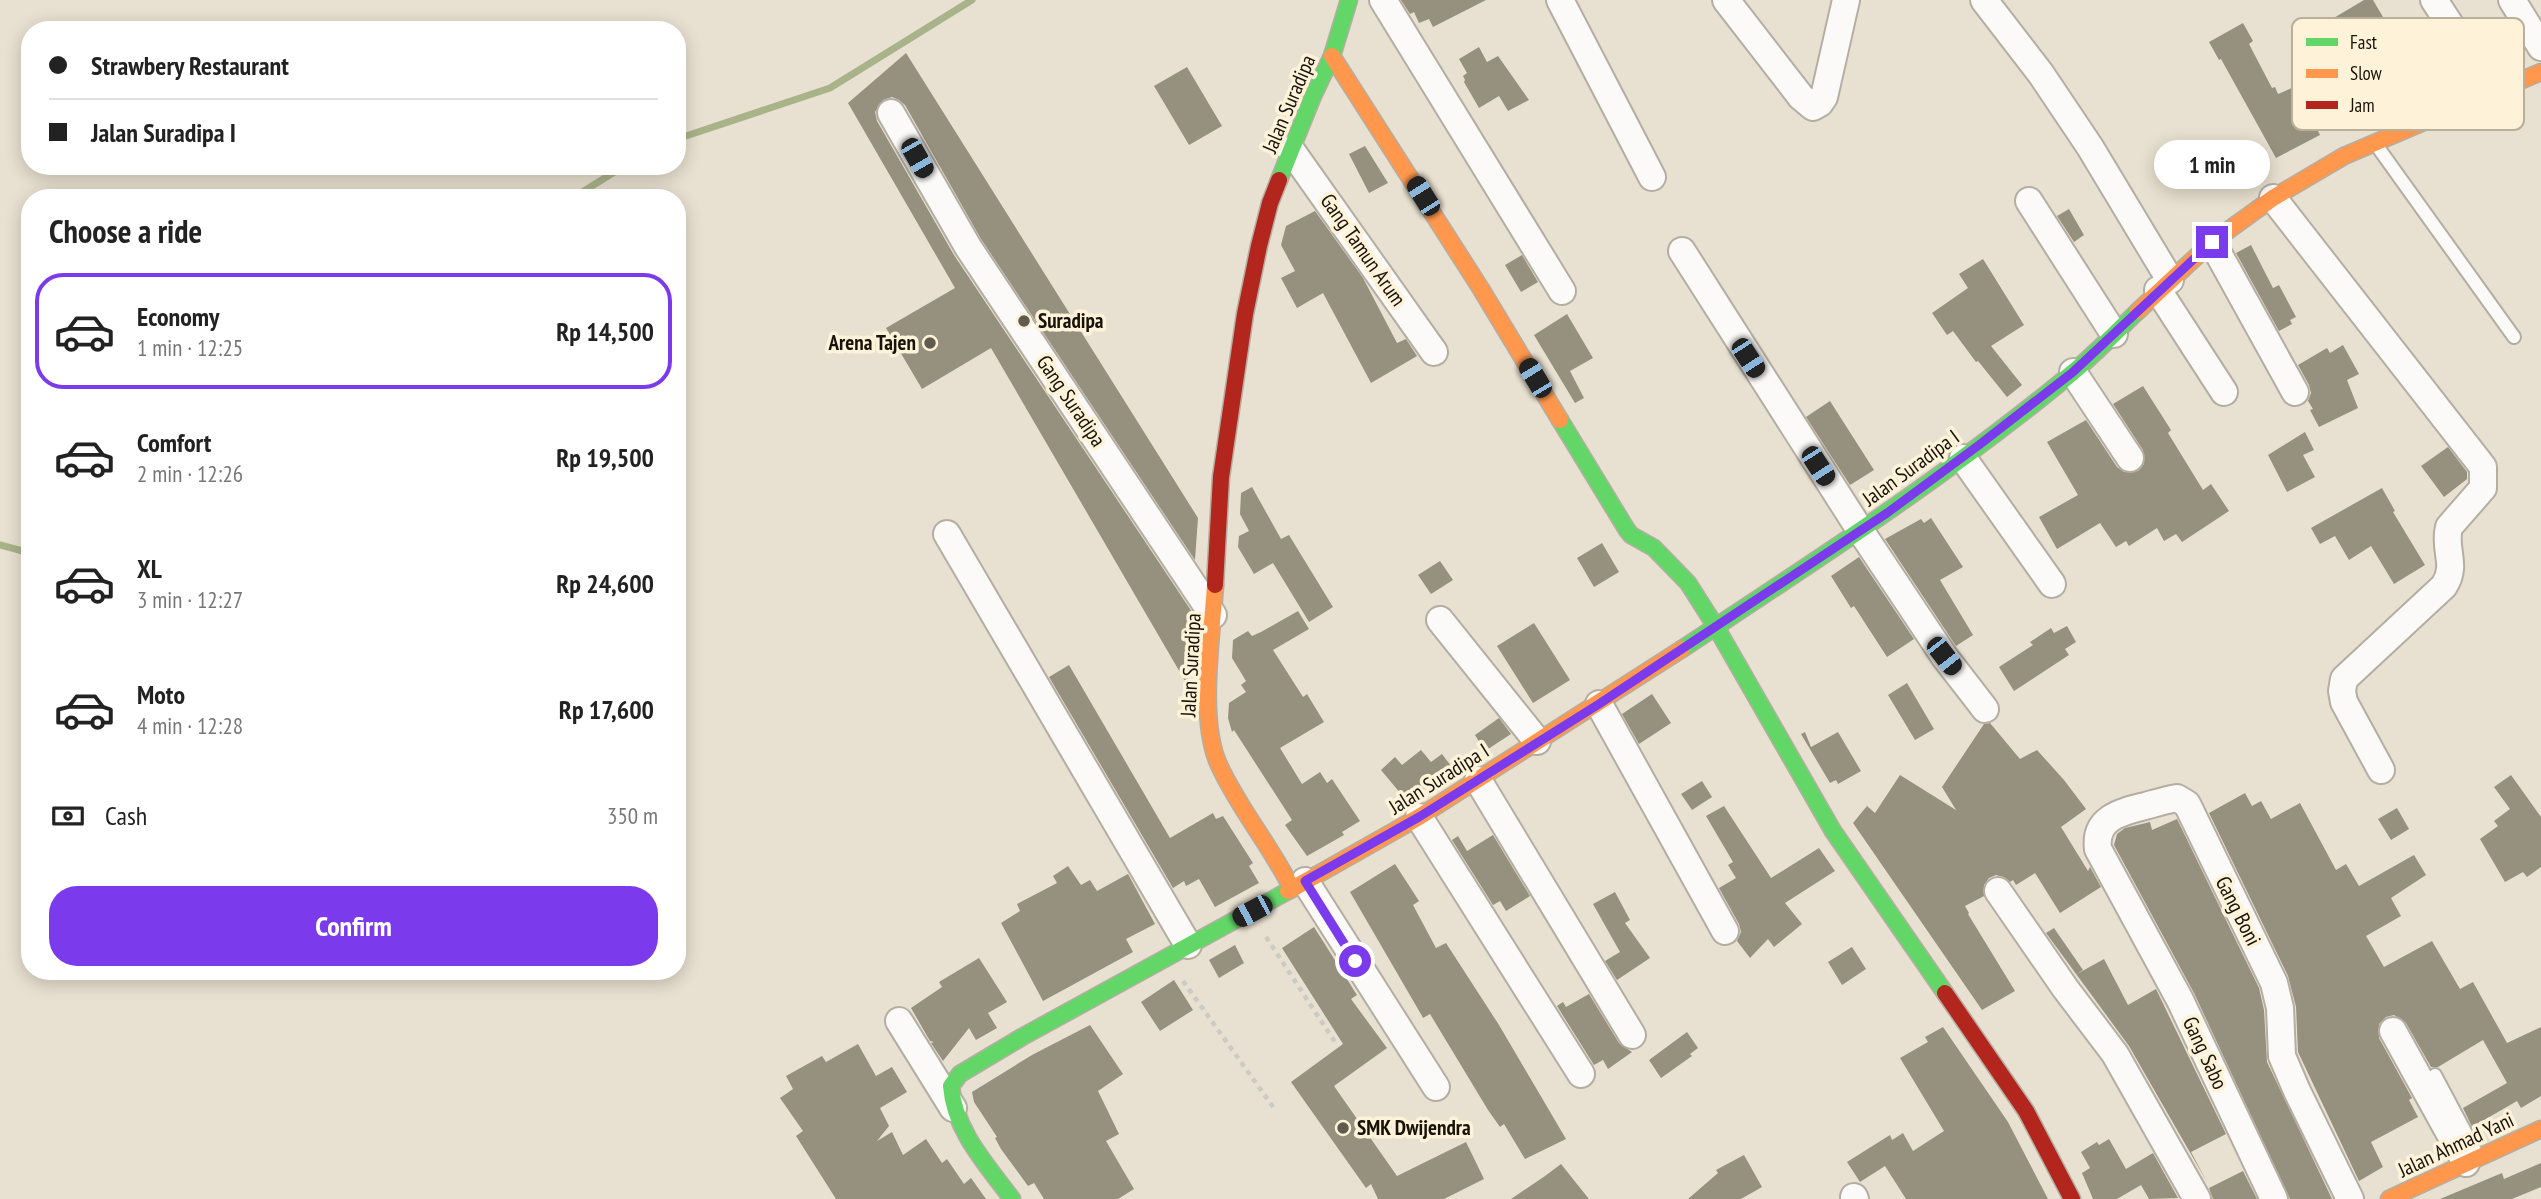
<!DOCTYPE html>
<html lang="en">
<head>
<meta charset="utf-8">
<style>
	:root { --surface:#fff; --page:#f6f6f6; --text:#222; --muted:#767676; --line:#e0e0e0; --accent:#7c3aed }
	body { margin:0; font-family:"PT Sans Narrow",sans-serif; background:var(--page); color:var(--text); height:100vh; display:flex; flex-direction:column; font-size:26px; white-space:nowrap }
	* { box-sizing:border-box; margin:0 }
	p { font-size:23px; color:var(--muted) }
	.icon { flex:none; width:38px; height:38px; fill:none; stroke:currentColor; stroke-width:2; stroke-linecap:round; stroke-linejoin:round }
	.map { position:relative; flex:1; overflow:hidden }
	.sheet { position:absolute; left:21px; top:189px; width:665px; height:791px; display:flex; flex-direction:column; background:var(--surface); border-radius:28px; box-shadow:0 4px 18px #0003 }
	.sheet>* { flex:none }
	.banner { position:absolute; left:21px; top:21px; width:665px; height:154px; border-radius:28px; box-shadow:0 4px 18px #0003; display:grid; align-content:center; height:154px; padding:0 28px; background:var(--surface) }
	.end { position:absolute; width:32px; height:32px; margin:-16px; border:9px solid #7c3aed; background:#fff; box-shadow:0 0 0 4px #fff }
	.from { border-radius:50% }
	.bubble { position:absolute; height:49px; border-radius:24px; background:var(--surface); box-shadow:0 4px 18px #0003; font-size:23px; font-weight:700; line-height:49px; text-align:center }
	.car { position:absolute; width:21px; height:42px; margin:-21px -10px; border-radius:9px; box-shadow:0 0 5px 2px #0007; background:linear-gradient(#222 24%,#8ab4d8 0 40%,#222 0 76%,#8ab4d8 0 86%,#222 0) }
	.banner b { display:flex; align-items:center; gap:24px; height:66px; font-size:26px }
	.banner b+b { border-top:2px solid var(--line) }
	.banner i { width:18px; height:18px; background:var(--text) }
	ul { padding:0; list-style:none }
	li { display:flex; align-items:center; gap:21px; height:116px; margin:0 14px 10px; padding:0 14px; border:4px solid transparent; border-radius:28px }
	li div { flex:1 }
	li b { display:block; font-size:26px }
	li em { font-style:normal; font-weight:700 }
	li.current { border-color:var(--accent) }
	li>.icon { width:63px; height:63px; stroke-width:1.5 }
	h2 { padding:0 28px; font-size:32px; line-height:84px }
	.pay { display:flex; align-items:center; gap:18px; height:77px; padding:0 28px; font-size:26px }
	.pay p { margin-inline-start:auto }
	.button { display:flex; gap:14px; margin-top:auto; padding:14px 28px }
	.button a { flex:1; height:80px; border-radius:28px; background:var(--accent); color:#fff; font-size:28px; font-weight:700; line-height:80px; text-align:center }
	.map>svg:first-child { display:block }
</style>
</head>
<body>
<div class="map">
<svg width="2541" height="1199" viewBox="0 0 2541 1199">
	<rect width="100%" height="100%" fill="#e8e0d0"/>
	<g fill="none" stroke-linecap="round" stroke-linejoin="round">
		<g stroke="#a9b389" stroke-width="7">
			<path d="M 677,139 L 830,88 L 972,0"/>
			<path d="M 578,198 L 584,191 L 624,166"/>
			<path d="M 0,545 L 30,553"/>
		</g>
	</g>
	<g fill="#96917f">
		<path d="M 1401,0 L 1486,0 L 1433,27 L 1429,19 L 1419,23 L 1414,12 L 1410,14 Z"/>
		<path d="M 2364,0 L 2373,0 L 2383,17 L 2344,39 L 2332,19 Z"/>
		<path d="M 2243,23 L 2253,41 L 2249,44 L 2272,88 L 2275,87 L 2278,94 L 2315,78 L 2323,97 L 2306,105 L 2320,135 L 2276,158 L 2221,59 L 2219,60 L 2209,42 Z"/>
		<path d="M 1479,47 L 1487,62 L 1498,56 L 1529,100 L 1508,111 L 1499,96 L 1479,108 L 1464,82 L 1465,80 L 1463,76 L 1467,73 L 1459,59 Z"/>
		<path d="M 906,53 L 1198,518 L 1195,560 L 981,239 L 905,105 L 899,100 L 892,97 L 883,100 L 875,112 L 877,121 L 954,255 L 1192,612 L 1188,686 L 991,348 L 922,389 L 886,328 L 955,288 L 848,103 Z"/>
		<path d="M 1187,67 L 1222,126 L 1189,145 L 1154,86 Z"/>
		<path d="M 1365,146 L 1388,183 L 1369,193 L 1349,154 Z"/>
		<path d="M 2069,209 L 2084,235 L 2074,242 L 2057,216 Z"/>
		<path d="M 1315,211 L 1363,278 L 1397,343 L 1406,339 L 1417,356 L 1371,383 L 1323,293 L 1297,308 L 1281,278 L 1295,271 L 1281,245 L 1286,226 Z"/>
		<path d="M 2251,245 L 2273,288 L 2279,285 L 2296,317 L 2290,320 L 2292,324 L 2279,331 L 2236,253 Z"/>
		<path d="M 1522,255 L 1538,282 L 1521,292 L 1505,265 Z"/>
		<path d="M 1983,259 L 2024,325 L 1991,346 L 2022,385 L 2007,397 L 1978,361 L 1976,362 L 1953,331 L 1947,335 L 1932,313 L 1968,288 L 1959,274 Z"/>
		<path d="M 1567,314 L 1593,358 L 1570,371 L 1584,398 L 1575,403 L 1534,335 Z"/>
		<path d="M 2343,345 L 2359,374 L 2347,380 L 2358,408 L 2319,427 L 2310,410 L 2313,409 L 2308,401 L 2311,393 L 2309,385 L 2298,365 L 2327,348 L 2330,353 Z"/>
		<path d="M 2143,386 L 2171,430 L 2168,433 L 2203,490 L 2211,484 L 2229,511 L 2182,542 L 2176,534 L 2164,541 L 2157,528 L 2129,546 L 2126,541 L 2116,547 L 2100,523 L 2057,549 L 2039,517 L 2078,495 L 2047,442 L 2086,420 L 2117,467 L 2124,472 L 2138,471 L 2144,464 L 2143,450 L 2113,404 Z"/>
		<path d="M 1830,401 L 1874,470 L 1850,485 L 1806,417 Z"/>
		<path d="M 2305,432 L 2314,450 L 2303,455 L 2315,477 L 2287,492 L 2268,455 Z"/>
		<path d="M 2448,447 L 2467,472 L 2467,479 L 2444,497 L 2421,466 Z"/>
		<path d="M 1252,487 L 1281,539 L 1289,535 L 1333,607 L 1309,622 L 1273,563 L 1254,574 L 1238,547 L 1239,536 L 1249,531 L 1240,514 L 1241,493 Z"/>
		<path d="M 2382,488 L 2395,511 L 2393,512 L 2425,565 L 2394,584 L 2371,546 L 2349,560 L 2335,536 L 2320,544 L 2311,528 Z"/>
		<path d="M 1931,518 L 1963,567 L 1940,580 L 1973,635 L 1956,646 L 1885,539 L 1921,519 L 1924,523 Z"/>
		<path d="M 1602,543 L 1619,572 L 1594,587 L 1577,558 Z"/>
		<path d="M 1859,557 L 1914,639 L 1887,657 L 1854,606 L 1851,608 L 1831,576 Z"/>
		<path d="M 1440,561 L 1453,580 L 1431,594 L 1418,575 Z"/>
		<path d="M 1298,611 L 1309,629 L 1273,650 L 1303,697 L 1307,694 L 1324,722 L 1280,748 L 1302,784 L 1320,772 L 1327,783 L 1332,779 L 1360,821 L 1342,832 L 1344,835 L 1307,856 L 1285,825 L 1292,820 L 1234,730 L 1232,732 L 1228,718 L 1229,703 L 1246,692 L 1241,685 L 1246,681 L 1232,658 L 1233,640 L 1248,631 L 1252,636 L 1261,632 Z"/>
		<path d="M 1534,623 L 1570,680 L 1533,703 L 1497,646 Z"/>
		<path d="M 2067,626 L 2076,642 L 2065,649 L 2069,655 L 2014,691 L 1999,667 L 2033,645 L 2030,642 L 2051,628 L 2054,633 Z"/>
		<path d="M 1069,665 L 1170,838 L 1213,813 L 1216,819 L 1223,816 L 1253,863 L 1249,866 L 1259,883 L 1215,907 L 1199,879 L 1186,886 L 1184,881 L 1173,888 L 1049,677 Z"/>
		<path d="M 1907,683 L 1934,729 L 1915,740 L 1888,695 Z"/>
		<path d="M 1652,694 L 1671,723 L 1639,744 L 1622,714 Z"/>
		<path d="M 1499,718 L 1511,734 L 1485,751 L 1475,735 Z"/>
		<path d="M 1990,723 L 2020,759 L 2037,750 L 2064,780 L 2086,809 L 2061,827 L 2088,871 L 2090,867 L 2101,887 L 2060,913 L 2035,873 L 2016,885 L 2013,880 L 2010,882 L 2004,877 L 1996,875 L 1989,878 L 1984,885 L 1984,896 L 1965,906 L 1969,913 L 1968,914 L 2015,991 L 1982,1010 L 1853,823 L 1867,806 L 1875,813 L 1900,775 L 1956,810 L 1942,787 L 1984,724 Z"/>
		<path d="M 1805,732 L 1811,747 L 1838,732 L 1861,771 L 1838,784 L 1836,780 L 1830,783 L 1801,734 Z"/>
		<path d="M 1421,750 L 1431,762 L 1442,754 L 1454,770 L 1406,800 L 1381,770 L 1395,757 L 1402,765 Z"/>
		<path d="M 2511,775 L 2541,817 L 2541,867 L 2527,877 L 2523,872 L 2505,882 L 2480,839 L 2498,826 L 2494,821 L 2510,809 L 2494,787 Z"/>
		<path d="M 1702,781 L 1712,797 L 1692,810 L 1681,794 Z"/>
		<path d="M 2245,793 L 2252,806 L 2261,801 L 2271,819 L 2300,803 L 2336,870 L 2346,864 L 2359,886 L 2414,855 L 2426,875 L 2391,898 L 2401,916 L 2366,936 L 2384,967 L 2432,941 L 2460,989 L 2473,982 L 2507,1043 L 2541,1027 L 2541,1096 L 2521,1108 L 2517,1101 L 2472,1127 L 2463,1108 L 2507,1083 L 2483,1040 L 2438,1067 L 2431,1067 L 2406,1023 L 2394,1015 L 2386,1017 L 2379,1024 L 2379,1038 L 2412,1098 L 2409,1100 L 2418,1117 L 2371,1142 L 2383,1167 L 2359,1181 L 2298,1052 L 2296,1007 L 2288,976 L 2209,813 Z"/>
		<path d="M 1724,806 L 1771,878 L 1819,848 L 1835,871 L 1785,903 L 1802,924 L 1774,947 L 1768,939 L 1750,958 L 1737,941 L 1741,932 L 1739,924 L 1719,888 L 1736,878 L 1728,865 L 1733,862 L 1706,816 Z"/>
		<path d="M 2397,808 L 2409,829 L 2391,840 L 2378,819 Z"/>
		<path d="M 2177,819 L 2259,988 L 2264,1010 L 2267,1062 L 2332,1199 L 2290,1199 L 2194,993 L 2114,845 L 2117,834 L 2125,828 L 2150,822 L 2152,830 Z"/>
		<path d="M 1493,835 L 1530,896 L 1506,911 L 1500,901 L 1493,905 L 1452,840 L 1458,836 L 1467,851 Z"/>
		<path d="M 1395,864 L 1419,901 L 1413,905 L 1436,948 L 1446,943 L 1499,1025 L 1566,1139 L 1525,1159 L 1504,1124 L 1500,1127 L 1488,1110 L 1430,1014 L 1423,1018 L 1422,1016 L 1350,892 Z"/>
		<path d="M 1068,866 L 1081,885 L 1090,880 L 1097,891 L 1128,874 L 1155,924 L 1126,939 L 1133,952 L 1043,1001 L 1001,923 L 1020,911 L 1017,904 L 1057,883 L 1053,876 Z"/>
		<path d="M 1615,892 L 1630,920 L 1625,923 L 1650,958 L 1617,980 L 1605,961 L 1620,952 L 1593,904 Z"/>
		<path d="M 1314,927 L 1357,995 L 1351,999 L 1387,1048 L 1334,1086 L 1397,1176 L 1466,1142 L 1484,1179 L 1444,1199 L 1378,1199 L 1371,1184 L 1366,1188 L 1291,1082 L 1343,1044 L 1282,948 Z"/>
		<path d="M 2054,928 L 2083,970 L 2077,974 L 2104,959 L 2128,1005 L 2156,989 L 2226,1134 L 2191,1152 L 2207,1182 L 2129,1046 L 2046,933 Z"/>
		<path d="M 1235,945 L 1244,963 L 1219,978 L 1209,960 Z"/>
		<path d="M 1852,947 L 1866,969 L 1842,985 L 1828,962 Z"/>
		<path d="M 979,958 L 1007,1002 L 988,1013 L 997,1028 L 976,1040 L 969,1028 L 943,1061 L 931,1043 L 934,1042 L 930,1041 L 911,1008 L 942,987 L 939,982 Z"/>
		<path d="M 1174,980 L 1193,1010 L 1160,1031 L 1141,1002 Z"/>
		<path d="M 1589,994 L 1619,1043 L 1632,1052 L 1608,1069 L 1603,1060 L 1594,1065 L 1557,1006 L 1563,1002 L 1566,1007 Z"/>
		<path d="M 1090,1025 L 1123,1074 L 1098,1091 L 1119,1134 L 1106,1141 L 1134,1189 L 1118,1199 L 1044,1199 L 1034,1183 L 1028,1186 L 1001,1149 L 995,1138 L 997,1137 L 974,1102 L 972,1092 L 1032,1055 Z"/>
		<path d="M 1943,1027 L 2008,1122 L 2048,1199 L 1906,1199 L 1885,1166 L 1860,1182 L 1847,1162 L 1890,1135 L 1892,1140 L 1903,1133 L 1913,1151 L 1944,1131 L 1900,1058 L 1928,1042 L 1925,1037 Z"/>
		<path d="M 1687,1032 L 1698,1048 L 1690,1054 L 1692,1056 L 1661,1078 L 1649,1060 Z"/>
		<path d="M 858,1044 L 876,1076 L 892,1067 L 907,1092 L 880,1108 L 889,1126 L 877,1141 L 892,1132 L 903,1155 L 926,1139 L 942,1163 L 947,1159 L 964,1184 L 971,1178 L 986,1199 L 836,1199 L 796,1136 L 803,1131 L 780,1098 L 793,1089 L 786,1076 L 822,1056 L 826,1062 Z"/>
		<path d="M 2109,1139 L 2126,1169 L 2153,1153 L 2178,1198 L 2149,1199 L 2141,1185 L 2117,1199 L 2093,1199 L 2082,1173 L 2090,1168 L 2081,1152 L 2097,1142 L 2099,1145 Z"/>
		<path d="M 1744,1155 L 1762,1187 L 1741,1199 L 1688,1199 L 1718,1173 L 1716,1170 Z"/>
		<path d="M 2541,1163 L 2541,1187 L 2512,1199 L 2440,1199 L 2502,1173 L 2504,1179 Z"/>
		<path d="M 1561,1164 L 1589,1199 L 1511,1199 L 1545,1176 Z"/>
		<path d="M 2243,1171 L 2257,1199 L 2213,1199 L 2209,1188 Z"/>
	</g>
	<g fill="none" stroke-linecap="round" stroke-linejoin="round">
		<g stroke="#b4aea2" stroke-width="16">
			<g id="lane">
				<path d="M 2377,146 L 2514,337"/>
				<path d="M 2435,1075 L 2477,1154"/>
			</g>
		</g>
		<g stroke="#b4aea2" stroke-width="30">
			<g id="street">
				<path d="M 1383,0 L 1562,291"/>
				<path d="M 1560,0 L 1652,177"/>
				<path d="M 1726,0 L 1801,97 L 1813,107 L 1820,103 L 1824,97 L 1846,0"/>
				<path d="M 1984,0 L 2041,74 L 2090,147 L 2170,280"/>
				<path d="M 2434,0 L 2494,92"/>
				<path d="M 2512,0 L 2541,47"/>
				<path d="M 891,113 L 968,247 L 1213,615"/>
				<path d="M 1291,150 L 1434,352"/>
				<path d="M 2273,198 L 2483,467 L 2483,488 L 2449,527 C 2443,550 2458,564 2444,586 L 2344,679 L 2342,691 L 2344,702 L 2381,770"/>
				<path d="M 2029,201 L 2114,334"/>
				<path d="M 2212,242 L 2295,392"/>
				<path d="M 1682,251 L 1860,530 L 1944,656 L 1985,709"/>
				<path d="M 2158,290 L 2224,392"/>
				<path d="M 2073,372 L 2130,458"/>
				<path d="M 1963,458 L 2052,584"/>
				<path d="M 947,534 L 1188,945"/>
				<path d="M 1440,620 L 1537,741"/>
				<path d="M 1599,704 L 1725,931"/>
				<path d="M 1478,780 L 1632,1035"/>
				<path d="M 1419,817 L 1581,1074"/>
				<path d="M 1305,881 L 1436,1087"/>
				<path d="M 1998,891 L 2065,988 L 2115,1054 L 2197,1199"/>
				<path d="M 899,1021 L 953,1108"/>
				<path d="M 2393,1031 L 2466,1163"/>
				<path d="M 1854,1197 L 1855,1199"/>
				<path d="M 2274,1199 L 2180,1000 L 2098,849 C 2094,818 2121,812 2145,806 C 2156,803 2166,800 2177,798 L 2187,804 L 2274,983 L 2280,1008 L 2282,1056 L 2297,1091 L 2350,1199"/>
			</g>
		</g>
		<g stroke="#b4aea2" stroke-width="19">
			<g id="fast">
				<path d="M 1279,180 L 1313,96 L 1332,56 L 1349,0"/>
				<path d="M 1560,420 L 1627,530 L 1631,535 L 1654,548 L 1688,583 L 1716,627 L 1833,831 L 1945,993"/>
				<path d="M 1682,649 C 1815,561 1949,475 2072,373 C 2095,354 2116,332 2138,311"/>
				<path d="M 1012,1199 C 987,1165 954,1130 951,1086 L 960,1074 L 1022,1037 L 1288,891"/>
			</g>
		</g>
		<g stroke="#b4aea2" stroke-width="19">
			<g id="slow">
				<path d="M 1332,56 L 1481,289 L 1560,420"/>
				<path d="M 2138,311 L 2212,242 L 2273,198 L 2344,156 L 2541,72"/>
				<path d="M 1215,585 C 1212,636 1198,720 1219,765 C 1239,809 1271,846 1292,889 L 1288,891"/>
				<path d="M 1292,889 L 1419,817 L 1682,649"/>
				<path d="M 2389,1199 L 2541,1129"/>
			</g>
		</g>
		<g stroke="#b4aea2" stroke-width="19">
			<g id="jam">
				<path d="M 1215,585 L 1221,477 L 1245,314 L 1259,246 L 1270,203 L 1279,180"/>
				<path d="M 1945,993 L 2026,1111 L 2072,1199"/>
			</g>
		</g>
		<g stroke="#cccac5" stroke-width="4.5" stroke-dasharray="5 5" stroke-linecap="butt">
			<path d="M 1266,937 L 1335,1042"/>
			<path d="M 1183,981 L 1276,1111"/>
		</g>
		<use href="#lane" stroke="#fcfaf8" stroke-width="12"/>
		<use href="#street" stroke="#fcfaf8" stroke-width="26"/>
		<use href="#fast" stroke="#63d668" stroke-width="16"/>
		<use href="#slow" stroke="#ff974d" stroke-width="16"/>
		<use href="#jam" stroke="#b3261e" stroke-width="16"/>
	</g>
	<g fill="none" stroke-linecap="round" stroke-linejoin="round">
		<path stroke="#7c3aed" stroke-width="9" d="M 1355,961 L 1305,881 L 1419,817 L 1599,704 L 1887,513 L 1979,445 L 2073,372 L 2212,242"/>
	</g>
	<g fill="#615b4e" stroke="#fef2d9" stroke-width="2.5">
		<circle cx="1024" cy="321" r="7"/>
		<circle cx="930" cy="343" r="7"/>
		<circle cx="1343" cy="1128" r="7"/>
	</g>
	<g text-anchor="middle" stroke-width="7" stroke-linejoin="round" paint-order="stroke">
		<g font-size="21" fill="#181308" stroke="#fef2d9">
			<text transform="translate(1289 104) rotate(-67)" y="7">Jalan Suradipa</text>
			<text transform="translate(1363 250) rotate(55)" y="7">Gang Tamun Arum</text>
			<text transform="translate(1071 401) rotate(56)" y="7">Gang Suradipa</text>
			<text transform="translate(1911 468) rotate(-36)" y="7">Jalan Suradipa I</text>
			<text transform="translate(1191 665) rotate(-87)" y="7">Jalan Suradipa</text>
			<text transform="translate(1439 779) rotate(-32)" y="7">Jalan Suradipa I</text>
			<text transform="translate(2238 911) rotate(63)" y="7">Gang Boni</text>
			<text transform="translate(2205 1053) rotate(65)" y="7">Gang Sabo</text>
			<text transform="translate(2456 1145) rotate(-25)" y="7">Jalan Ahmad Yani</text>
		</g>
		<g font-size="21" font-weight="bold" fill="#181308" stroke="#fef2d9" text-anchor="start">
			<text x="1038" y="328">Suradipa</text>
			<text x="916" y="350" text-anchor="end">Arena Tajen</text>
			<text x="1357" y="1135">SMK Dwijendra</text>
		</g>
	</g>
	<rect x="2292" y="18" width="232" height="112" rx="10" fill="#fef2d9" stroke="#b9af9a" stroke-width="2"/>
	<rect x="2306" y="38" width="32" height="8" fill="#63d668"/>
	<rect x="2306" y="69" width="32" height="9" fill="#ff974d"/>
	<rect x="2306" y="101" width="32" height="8" fill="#b3261e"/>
	<g font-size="19" fill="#181308">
		<text x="2350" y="49">Fast</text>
		<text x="2350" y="80">Slow</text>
		<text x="2350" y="112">Jam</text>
	</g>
</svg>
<i class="end from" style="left:1355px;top:961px"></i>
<i class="end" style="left:2212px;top:242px"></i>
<div class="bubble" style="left:2154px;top:140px;width:116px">1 min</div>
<i class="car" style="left:917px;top:158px;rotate:150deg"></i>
<i class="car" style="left:1423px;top:196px;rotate:328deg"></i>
<i class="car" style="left:1748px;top:358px;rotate:147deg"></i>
<i class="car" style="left:1535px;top:378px;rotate:329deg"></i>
<i class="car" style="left:1818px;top:466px;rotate:147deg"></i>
<i class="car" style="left:1944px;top:656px;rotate:142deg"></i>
<i class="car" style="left:1252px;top:911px;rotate:242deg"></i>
<div class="banner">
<b><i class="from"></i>Strawbery Restaurant</b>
<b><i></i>Jalan Suradipa I</b>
</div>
<section class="sheet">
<h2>Choose a ride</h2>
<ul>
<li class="current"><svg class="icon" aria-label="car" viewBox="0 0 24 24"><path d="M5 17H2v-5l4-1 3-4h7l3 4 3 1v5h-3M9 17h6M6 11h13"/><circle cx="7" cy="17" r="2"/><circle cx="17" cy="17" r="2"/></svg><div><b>Economy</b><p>1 min · 12:25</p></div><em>Rp 14,500</em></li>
<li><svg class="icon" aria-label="car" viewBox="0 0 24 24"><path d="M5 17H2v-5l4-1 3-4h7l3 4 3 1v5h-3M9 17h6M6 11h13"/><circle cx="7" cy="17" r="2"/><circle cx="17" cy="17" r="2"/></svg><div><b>Comfort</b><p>2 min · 12:26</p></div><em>Rp 19,500</em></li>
<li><svg class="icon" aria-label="car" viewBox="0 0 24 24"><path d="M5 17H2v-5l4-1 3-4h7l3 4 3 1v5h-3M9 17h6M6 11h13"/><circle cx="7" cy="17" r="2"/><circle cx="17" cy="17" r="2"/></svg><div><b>XL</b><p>3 min · 12:27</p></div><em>Rp 24,600</em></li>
<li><svg class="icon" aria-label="car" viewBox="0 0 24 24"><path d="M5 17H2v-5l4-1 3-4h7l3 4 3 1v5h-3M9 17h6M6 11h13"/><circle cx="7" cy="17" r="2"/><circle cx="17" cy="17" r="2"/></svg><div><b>Moto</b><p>4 min · 12:28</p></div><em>Rp 17,600</em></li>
</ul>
<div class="pay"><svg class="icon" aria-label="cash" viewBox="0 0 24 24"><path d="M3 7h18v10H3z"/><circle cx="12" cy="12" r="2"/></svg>Cash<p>350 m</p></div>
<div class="button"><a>Confirm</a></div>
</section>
</div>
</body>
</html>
